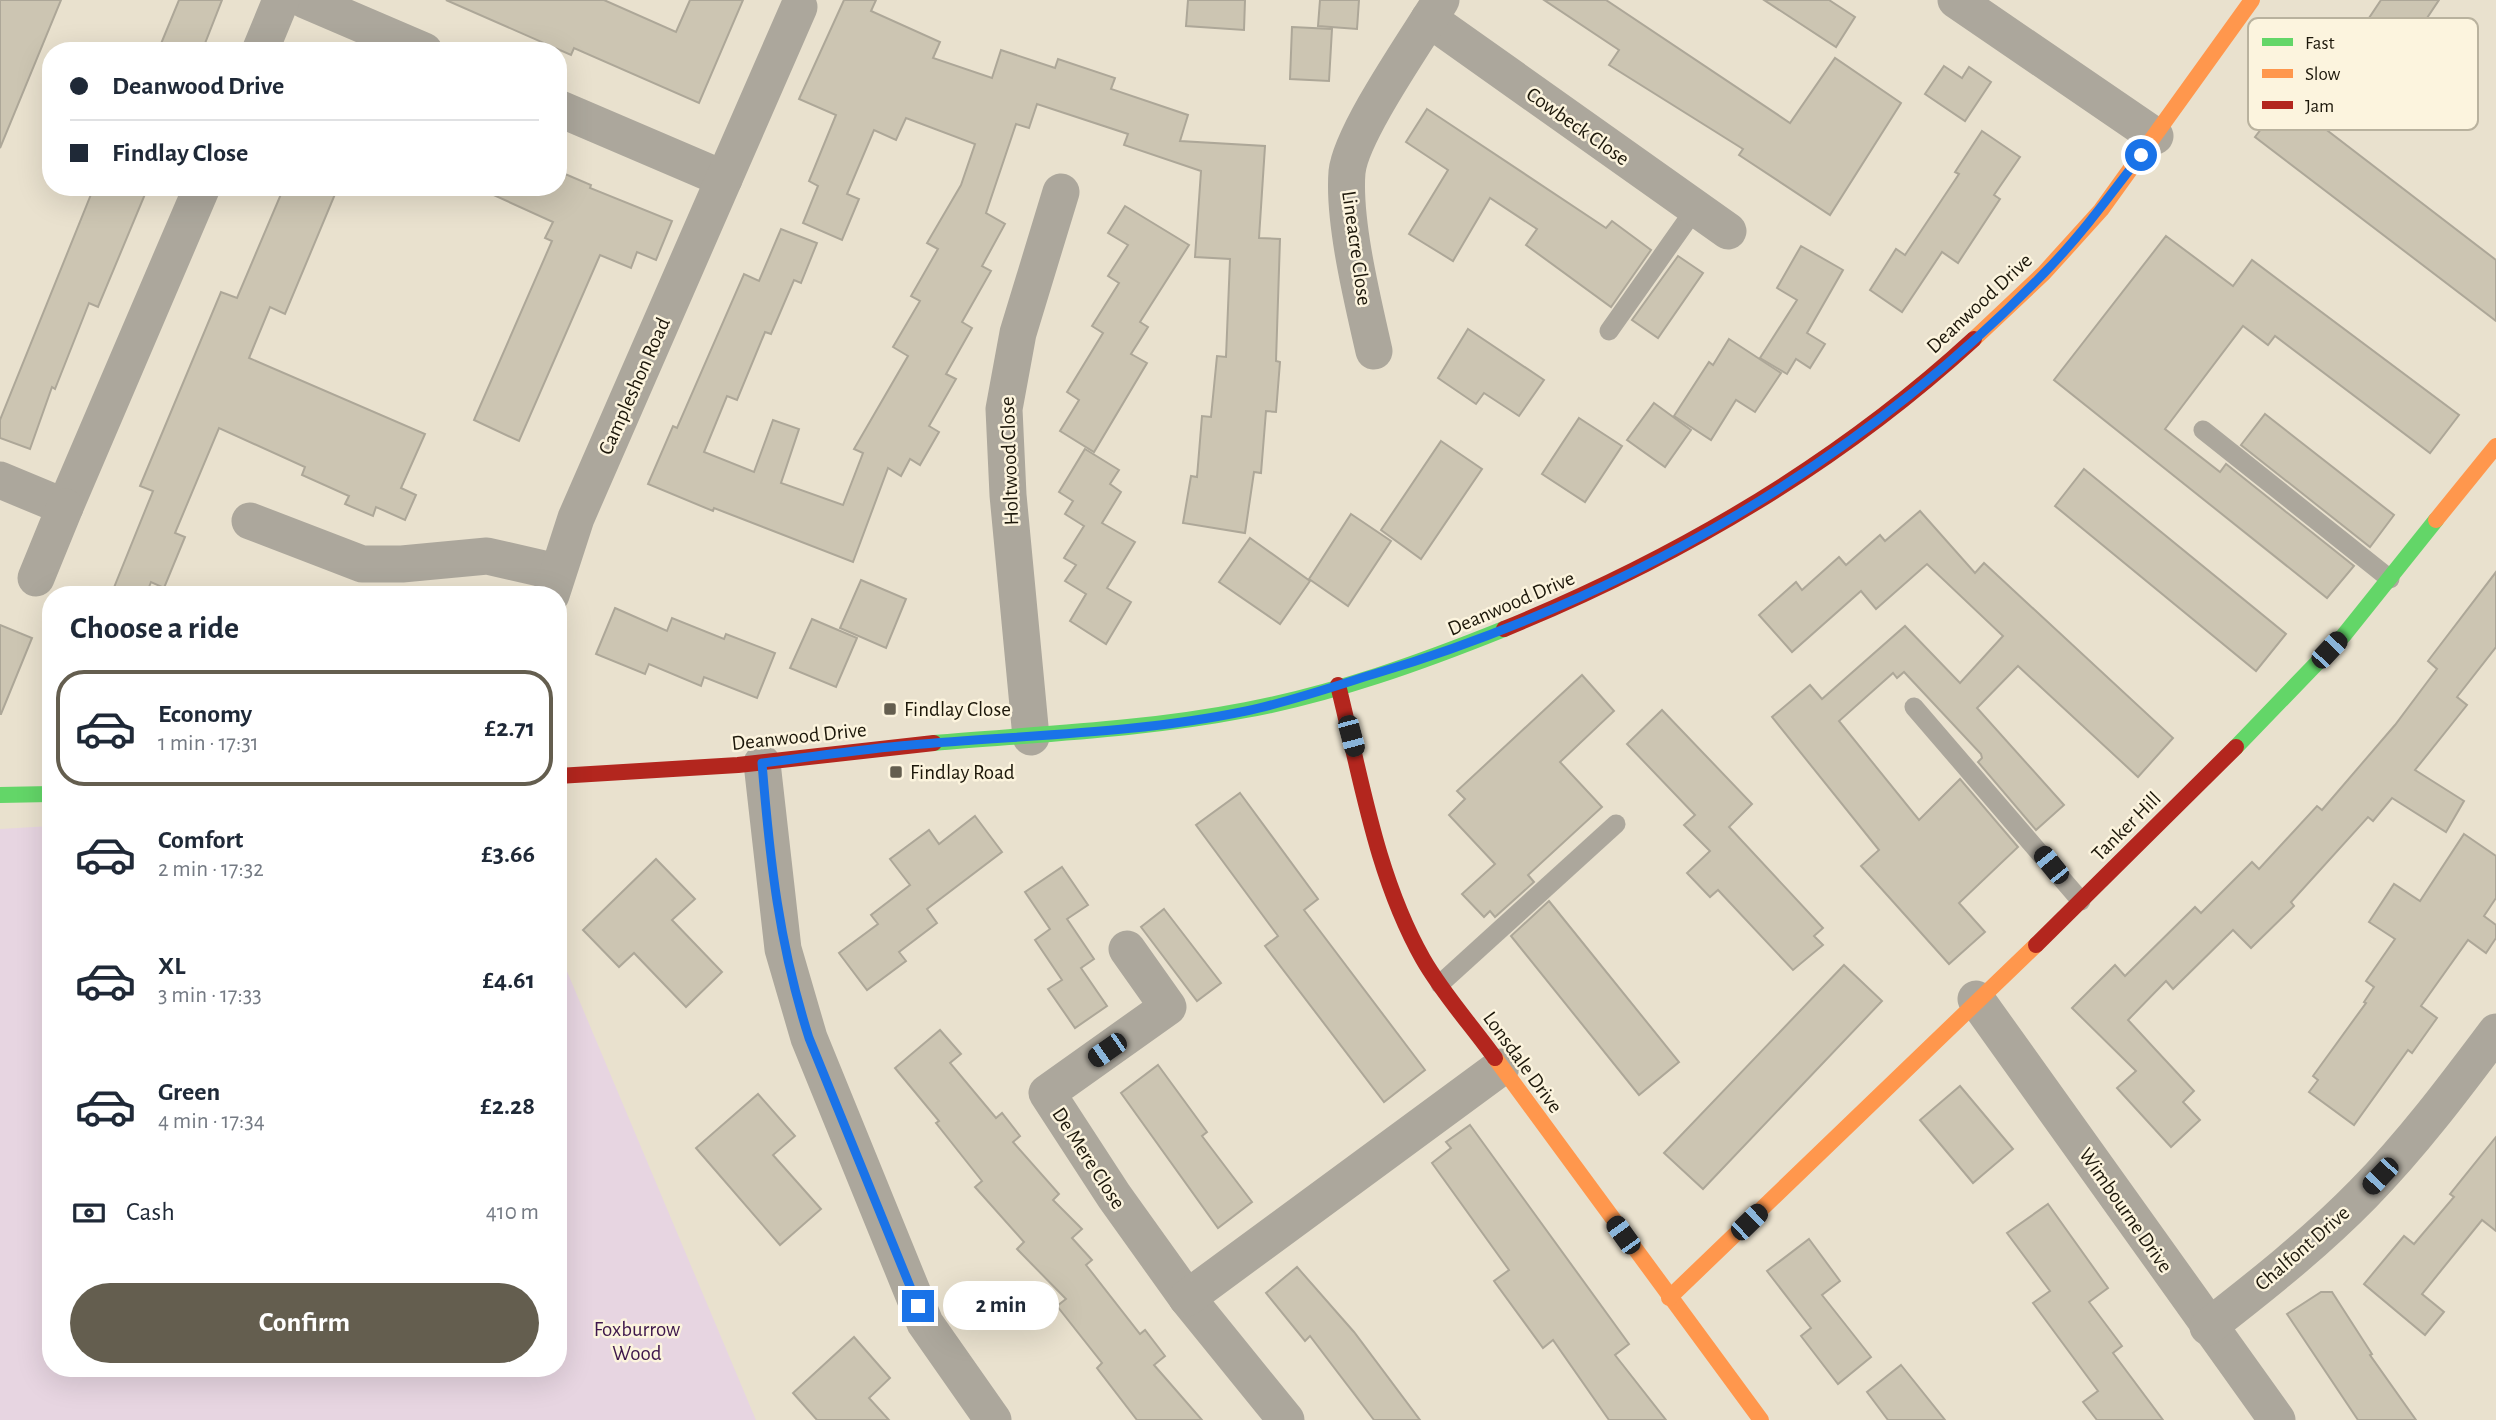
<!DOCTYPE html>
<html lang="en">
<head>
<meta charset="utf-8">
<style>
	:root { --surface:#fff; --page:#f6f6f7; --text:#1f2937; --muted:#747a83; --line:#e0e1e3; --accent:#645e4f }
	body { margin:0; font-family:"Alegreya Sans",sans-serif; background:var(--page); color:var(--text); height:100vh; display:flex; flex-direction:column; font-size:26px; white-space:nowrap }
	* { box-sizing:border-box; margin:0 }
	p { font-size:23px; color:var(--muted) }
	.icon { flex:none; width:38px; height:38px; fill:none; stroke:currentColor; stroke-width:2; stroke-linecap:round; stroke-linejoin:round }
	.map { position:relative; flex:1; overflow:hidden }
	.side { position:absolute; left:42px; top:586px; width:525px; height:791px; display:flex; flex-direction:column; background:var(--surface); border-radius:28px; box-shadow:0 7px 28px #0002 }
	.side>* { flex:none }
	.hud { position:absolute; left:42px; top:42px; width:525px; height:154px; border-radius:28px; box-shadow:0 7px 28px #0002; display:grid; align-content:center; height:154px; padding:0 28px; background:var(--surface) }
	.end { position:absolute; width:32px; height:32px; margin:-16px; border:9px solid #1a73e8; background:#fff; box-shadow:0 0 0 4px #fff }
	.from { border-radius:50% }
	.bubble { position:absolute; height:49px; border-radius:24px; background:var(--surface); box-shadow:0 7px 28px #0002; font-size:23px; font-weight:700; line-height:49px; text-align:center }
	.car { position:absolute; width:21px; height:42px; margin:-21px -10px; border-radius:9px; box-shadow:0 0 5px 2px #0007; background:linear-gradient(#222 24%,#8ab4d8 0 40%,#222 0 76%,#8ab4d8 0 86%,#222 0) }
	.hud b { display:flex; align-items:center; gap:24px; height:66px; font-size:26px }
	.hud b+b { border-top:2px solid var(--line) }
	.hud i { width:18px; height:18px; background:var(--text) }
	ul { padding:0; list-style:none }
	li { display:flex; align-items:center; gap:21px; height:116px; margin:0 14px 10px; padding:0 14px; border:4px solid transparent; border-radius:28px }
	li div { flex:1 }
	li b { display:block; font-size:26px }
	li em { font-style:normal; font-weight:700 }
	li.active { border-color:var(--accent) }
	li>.icon { width:63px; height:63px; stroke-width:1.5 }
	h2 { padding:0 28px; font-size:32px; line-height:84px }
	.pay { display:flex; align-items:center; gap:18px; height:77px; padding:0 28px; font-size:26px }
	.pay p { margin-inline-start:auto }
	.cta { display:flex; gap:14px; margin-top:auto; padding:14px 28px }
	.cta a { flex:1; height:80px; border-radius:42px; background:var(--accent); color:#fff; font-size:28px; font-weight:700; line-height:80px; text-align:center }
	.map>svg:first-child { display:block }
</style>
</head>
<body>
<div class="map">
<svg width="2496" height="1420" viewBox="0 0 2496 1420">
	<rect width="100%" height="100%" fill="#e9e1ce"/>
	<path fill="#e7d5e1" d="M 51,826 L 51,1368 L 558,1368 L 558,950 L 756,1420 L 0,1420 L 0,829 Z"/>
	<g fill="#ccc5b2" stroke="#ada798" stroke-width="2">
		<path d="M 0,0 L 61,0 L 0,148 Z"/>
		<path d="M 179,0 L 222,0 L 202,51 L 158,51 Z"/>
		<path d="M 446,0 L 604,0 L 676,32 L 690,0 L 743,0 L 699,103 L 574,48 L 571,55 Z"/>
		<path d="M 844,0 L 876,0 L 871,11 L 940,42 L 933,58 L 992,78 L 1001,50 L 1055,68 L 1058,59 L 1115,78 L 1111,89 L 1188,115 L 1180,141 L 1265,146 L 1259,238 L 1280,239 L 1276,361 L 1280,362 L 1276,412 L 1266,411 L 1261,473 L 1254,472 L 1245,533 L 1183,523 L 1191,476 L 1197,477 L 1202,416 L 1211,417 L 1217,356 L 1226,357 L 1230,259 L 1195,257 L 1201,171 L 1124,145 L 1128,134 L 1037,104 L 1029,128 L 1016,124 L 986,213 L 1005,224 L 982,266 L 991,271 L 962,322 L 972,328 L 946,374 L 956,379 L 929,426 L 939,432 L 920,465 L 910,459 L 901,476 L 888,468 L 853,562 L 714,508 L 713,511 L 648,484 L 673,426 L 677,428 L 744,274 L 759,281 L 781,229 L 817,243 L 801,283 L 794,280 L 771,334 L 765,332 L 737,400 L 727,396 L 704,452 L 754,472 L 773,420 L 799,429 L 781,483 L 843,505 L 863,453 L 854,449 L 908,356 L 893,347 L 920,301 L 911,296 L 938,249 L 927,243 L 961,185 L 975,144 L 906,118 L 896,140 L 874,130 L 847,194 L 859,199 L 842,240 L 803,223 L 818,186 L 809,181 L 836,115 L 799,99 Z"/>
		<path d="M 1188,0 L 1245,0 L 1244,30 L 1186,26 Z"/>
		<path d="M 1320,0 L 1359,0 L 1357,29 L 1318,26 Z"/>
		<path d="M 1544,0 L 1606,0 L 1790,123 L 1835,58 L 1901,103 L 1830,215 L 1739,155 L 1743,149 L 1609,65 L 1619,50 Z"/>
		<path d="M 1764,0 L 1829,0 L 1855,17 L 1836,47 Z"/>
		<path d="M 2381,0 L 2439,0 L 2387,78 L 2347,51 Z"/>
		<path d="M 1292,27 L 1332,29 L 1329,81 L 1290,79 Z"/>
		<path d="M 1944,66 L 1962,78 L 1969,67 L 1991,82 L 1965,121 L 1925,94 Z"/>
		<path d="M 2285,98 L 2496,260 L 2496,321 L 2255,137 Z"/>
		<path d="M 1427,109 L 1606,228 L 1612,221 L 1651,250 L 1611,307 L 1526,245 L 1537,229 L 1490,198 L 1453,261 L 1409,234 L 1448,170 L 1406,142 Z"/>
		<path d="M 1982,131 L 2020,157 L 1994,195 L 2000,199 L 1958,263 L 1942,252 L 1902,312 L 1870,290 L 1896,249 L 1905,255 L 1959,174 L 1955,172 Z"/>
		<path d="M 558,171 L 591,185 L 590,188 L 672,221 L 656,260 L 637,252 L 631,268 L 600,255 L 519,441 L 474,420 L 552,241 L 545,238 L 553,222 L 476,187 L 558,187 Z"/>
		<path d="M 94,187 L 148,187 L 98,307 L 89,303 L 55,389 L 52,387 L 30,449 L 0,438 L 0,420 Z"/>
		<path d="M 284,187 L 338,187 L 285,314 L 270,307 L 249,358 L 425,434 L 401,488 L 416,495 L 405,520 L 376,507 L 373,516 L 345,504 L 349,496 L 302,475 L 305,467 L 219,428 L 175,533 L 185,537 L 164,588 L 151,582 L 146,595 L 111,595 L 153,491 L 140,486 L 221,292 L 237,298 Z"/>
		<path d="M 1125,206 L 1189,245 L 1140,322 L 1148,327 L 1131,354 L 1147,363 L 1094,452 L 1060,431 L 1079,400 L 1067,392 L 1103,333 L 1092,326 L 1119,283 L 1108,276 L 1128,245 L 1108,233 Z"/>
		<path d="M 2166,236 L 2233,286 L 2252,260 L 2459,415 L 2430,453 L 2275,336 L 2268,345 L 2243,326 L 2165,429 L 2220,472 L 2226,464 L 2354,566 L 2327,598 L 2054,380 Z"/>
		<path d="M 1801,246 L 1843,270 L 1807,333 L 1825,344 L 1810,368 L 1796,359 L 1787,374 L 1760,358 L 1797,300 L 1777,288 Z"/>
		<path d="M 1678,256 L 1703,273 L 1658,338 L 1632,320 Z"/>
		<path d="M 1468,329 L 1544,380 L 1519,416 L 1484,393 L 1476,404 L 1438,378 Z"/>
		<path d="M 1729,339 L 1781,373 L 1755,412 L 1736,400 L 1711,440 L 1674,416 L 1709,362 L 1713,365 Z"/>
		<path d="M 1654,403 L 1691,430 L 1665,467 L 1627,440 Z"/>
		<path d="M 2265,414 L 2394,515 L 2370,547 L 2241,445 Z"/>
		<path d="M 1579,418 L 1622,446 L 1585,502 L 1542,474 Z"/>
		<path d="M 1441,441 L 1482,469 L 1421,559 L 1381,530 Z"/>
		<path d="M 1085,449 L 1119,470 L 1110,484 L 1121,492 L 1102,523 L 1135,542 L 1107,588 L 1131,602 L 1106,644 L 1070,621 L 1086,594 L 1065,581 L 1076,565 L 1064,558 L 1084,526 L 1065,514 L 1073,501 L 1059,492 Z"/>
		<path d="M 2084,469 L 2286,634 L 2256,671 L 2055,506 Z"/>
		<path d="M 1920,511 L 1975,573 L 1984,563 L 2173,738 L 2138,777 L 2018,666 L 1977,708 L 2064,805 L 2036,830 L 1978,762 L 1982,758 L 1981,754 L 1904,672 L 1897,678 L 1893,673 L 1839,721 L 1919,820 L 1960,779 L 2018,847 L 1959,903 L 1985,932 L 1949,964 L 1861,866 L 1879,850 L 1772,717 L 1810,685 L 1822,699 L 1905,626 L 1960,683 L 2003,636 L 1927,564 L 1876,609 L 1861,591 L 1792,652 L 1759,615 L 1796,582 L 1802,590 L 1839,557 L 1846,565 L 1880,535 L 1885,541 Z"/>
		<path d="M 1351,514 L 1391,541 L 1348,606 L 1309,579 Z"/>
		<path d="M 1250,538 L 1310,581 L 1280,624 L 1219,582 Z"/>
		<path d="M 2496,572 L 2496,647 L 2457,697 L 2467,705 L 2415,770 L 2464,801 L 2446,832 L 2392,798 L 2373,821 L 2368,817 L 2291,902 L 2294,906 L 2251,948 L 2233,930 L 2173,989 L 2166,981 L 2128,1020 L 2194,1091 L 2183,1102 L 2200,1120 L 2171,1147 L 2117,1088 L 2136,1071 L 2072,1008 L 2115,965 L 2125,976 L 2195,907 L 2201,913 L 2252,862 L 2259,869 L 2317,806 L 2322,810 L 2395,725 L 2437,669 L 2428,661 Z"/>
		<path d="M 861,580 L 906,599 L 886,648 L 840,628 Z"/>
		<path d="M 615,608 L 667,631 L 672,618 L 724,639 L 726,634 L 775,653 L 757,698 L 704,677 L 701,686 L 649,664 L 645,674 L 596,654 Z"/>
		<path d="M 812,619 L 857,638 L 836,687 L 790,668 Z"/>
		<path d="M 0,625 L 32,638 L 1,714 L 0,714 Z"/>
		<path d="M 1582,675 L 1614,711 L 1560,762 L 1602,807 L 1528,875 L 1534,882 L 1495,917 L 1490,911 L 1484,917 L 1462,894 L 1495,864 L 1449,815 L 1465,799 L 1457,791 Z"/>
		<path d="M 1662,710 L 1752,804 L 1729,827 L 1823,928 L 1814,936 L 1823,945 L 1793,970 L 1718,890 L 1710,897 L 1687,873 L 1710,851 L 1684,825 L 1695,815 L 1627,744 Z"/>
		<path d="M 1240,793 L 1318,899 L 1304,910 L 1425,1070 L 1384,1102 L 1265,946 L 1278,936 L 1196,825 Z"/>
		<path d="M 975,816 L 1002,852 L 927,909 L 937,923 L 899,952 L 906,961 L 867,990 L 839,953 L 878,924 L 871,915 L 910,885 L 890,859 L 929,830 L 939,844 Z"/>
		<path d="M 2464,834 L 2496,856 L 2496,898 L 2484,916 L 2496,925 L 2496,938 L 2486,953 L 2468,940 L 2421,1006 L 2437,1018 L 2412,1053 L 2408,1050 L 2354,1125 L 2309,1092 L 2318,1080 L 2313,1076 L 2366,1003 L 2364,1002 L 2374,987 L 2366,981 L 2395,939 L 2369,922 L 2394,884 L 2420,901 Z"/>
		<path d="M 656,859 L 695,899 L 672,920 L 722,972 L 686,1007 L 634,953 L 619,967 L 583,930 Z"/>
		<path d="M 1062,867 L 1088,905 L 1067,919 L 1094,959 L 1081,968 L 1107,1006 L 1075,1028 L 1048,989 L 1062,980 L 1035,940 L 1050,929 L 1025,892 Z"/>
		<path d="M 1549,901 L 1679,1062 L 1639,1095 L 1511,936 Z"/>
		<path d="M 1164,909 L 1221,983 L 1197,1001 L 1141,927 Z"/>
		<path d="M 1844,965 L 1882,1001 L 1703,1189 L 1664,1153 Z"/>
		<path d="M 940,1030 L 961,1054 L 950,1063 L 996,1118 L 1002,1113 L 1020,1136 L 1013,1142 L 1059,1194 L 1053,1200 L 1082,1229 L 1072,1238 L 1092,1260 L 1086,1265 L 1140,1334 L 1145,1330 L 1165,1356 L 1154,1365 L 1202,1420 L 1137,1420 L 1097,1368 L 1102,1363 L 1057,1306 L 1066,1299 L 1017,1249 L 1024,1242 L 975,1187 L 982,1181 L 936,1123 L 939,1121 L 895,1068 Z"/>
		<path d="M 1158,1065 L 1207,1132 L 1202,1136 L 1252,1202 L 1218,1228 L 1121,1093 Z"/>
		<path d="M 1960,1086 L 2013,1149 L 1973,1183 L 1920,1120 Z"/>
		<path d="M 758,1094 L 795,1136 L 773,1155 L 821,1209 L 780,1245 L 696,1148 Z"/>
		<path d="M 1470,1125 L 1629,1344 L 1615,1355 L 1666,1420 L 1609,1420 L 1553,1340 L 1543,1348 L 1494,1281 L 1509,1270 L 1432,1163 L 1451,1148 L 1446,1142 Z"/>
		<path d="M 2496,1137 L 2496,1231 L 2482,1220 L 2422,1294 L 2444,1312 L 2425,1335 L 2364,1284 L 2404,1236 L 2414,1244 L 2454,1197 L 2450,1194 Z"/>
		<path d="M 2048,1204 L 2108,1288 L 2089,1302 L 2122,1346 L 2113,1353 L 2163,1420 L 2097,1420 L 2083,1402 L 2098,1391 L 2033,1303 L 2050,1291 L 2007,1233 Z"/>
		<path d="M 1809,1239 L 1840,1281 L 1822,1295 L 1871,1357 L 1838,1384 L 1801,1336 L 1811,1328 L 1767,1271 Z"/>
		<path d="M 1297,1267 L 1354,1332 L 1420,1420 L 1374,1420 L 1310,1336 L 1305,1341 L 1266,1293 Z"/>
		<path d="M 2321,1292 L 2332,1292 L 2372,1354 L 2370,1355 L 2416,1420 L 2358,1420 L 2287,1314 Z"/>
		<path d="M 854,1337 L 890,1378 L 869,1398 L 889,1420 L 817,1420 L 793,1393 Z"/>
		<path d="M 1901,1365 L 1945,1420 L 1888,1420 L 1867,1392 Z"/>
	</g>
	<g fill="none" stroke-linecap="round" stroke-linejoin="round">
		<g stroke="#aca79c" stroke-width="19">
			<path d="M 1609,331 L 1695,209"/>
			<path d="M 2203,430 L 2390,579"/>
			<path d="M 1914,707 L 2081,901"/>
			<path d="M 1440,984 L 1616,824"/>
		</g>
		<g stroke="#aca79c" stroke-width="37">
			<path d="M 305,0 L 424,51"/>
			<path d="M 1956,0 L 2155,136"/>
			<path d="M 1429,19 L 1728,231"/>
			<path d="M 260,51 L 281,0"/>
			<path d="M 558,108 L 724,179"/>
			<path d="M 1374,351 C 1363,302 1343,222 1347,172 C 1351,133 1418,38 1441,0"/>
			<path d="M 0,480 L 65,507 L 202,187"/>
			<path d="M 250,521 L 362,564 L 402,564 L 487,556 L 557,572"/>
			<path d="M 36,578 L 65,507"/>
			<path d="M 551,595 L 576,518 L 799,7"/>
			<path d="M 1031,737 L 1008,495 L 1004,409 L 1018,333 L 1061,192"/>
			<path d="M 762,763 L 783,949 L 809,1038 L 925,1323 L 993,1420"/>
			<path d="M 1127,949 L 1168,1007 L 1047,1093 L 1114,1196 L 1187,1298 L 1286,1420"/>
			<path d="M 1976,999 L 2277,1420"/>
			<path d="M 1187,1298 L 1501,1067"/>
			<path d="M 2208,1327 C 2262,1285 2315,1243 2363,1194 C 2412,1144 2454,1088 2496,1032"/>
		</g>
		<g stroke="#63d668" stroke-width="16">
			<path d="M 934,743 C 1038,734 1143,730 1246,710 C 1333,694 1422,662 1504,629"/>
			<path d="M 2236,747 L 2344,635 L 2436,520"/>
			<path d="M 0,795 L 51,794"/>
		</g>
		<g stroke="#ff974d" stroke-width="16">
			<path d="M 1974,339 L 2044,273 L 2101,210 L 2252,0"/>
			<path d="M 2436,520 L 2496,446"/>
			<path d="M 1495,1058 L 1761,1420"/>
			<path d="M 1669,1298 L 2036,945"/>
		</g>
		<g stroke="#b3261e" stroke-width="16">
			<path d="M 1504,629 C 1675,559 1838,464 1974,339"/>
			<path d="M 1338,685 C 1361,777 1376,876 1423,959 C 1443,994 1472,1026 1495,1058"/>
			<path d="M 558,776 L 738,765 L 934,743"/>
			<path d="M 2036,945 L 2236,747"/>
		</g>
	</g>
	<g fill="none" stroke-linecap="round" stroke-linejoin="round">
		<path stroke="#1a73e8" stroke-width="9" d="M 918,1306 L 809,1038 C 779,944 770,862 762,763 C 812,757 861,749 911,745 C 1023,735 1136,734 1246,711 C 1289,702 1332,687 1374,674 C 1628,598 1862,461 2047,270 C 2081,235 2111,194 2141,155"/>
	</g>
	<g fill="#645e4f" stroke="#fcf4de" stroke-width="2.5">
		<rect x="883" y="702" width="14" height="14" rx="3.5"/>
		<rect x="889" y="765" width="14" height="14" rx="3.5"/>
	</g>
	<g text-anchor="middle" stroke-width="5" stroke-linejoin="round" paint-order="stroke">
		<g font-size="21" fill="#1c170a" stroke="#fcf4de">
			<text transform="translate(1578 126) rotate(35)" y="7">Cowbeck Close</text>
			<text transform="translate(1357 248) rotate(82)" y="7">Lineacre Close</text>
			<text transform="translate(1979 303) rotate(-43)" y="7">Deanwood Drive</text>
			<text transform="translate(634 386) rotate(-66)" y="7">Campleshon Road</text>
			<text transform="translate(1009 461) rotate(-92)" y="7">Holtwood Close</text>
			<text transform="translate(1511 603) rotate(-23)" y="7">Deanwood Drive</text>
			<text transform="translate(799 736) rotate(-6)" y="7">Deanwood Drive</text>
			<text transform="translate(2126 826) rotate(-45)" y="7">Tanker Hill</text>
			<text transform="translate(1523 1062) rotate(54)" y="7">Lonsdale Drive</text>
			<text transform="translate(1089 1158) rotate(57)" y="7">De Mere Close</text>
			<text transform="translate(2126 1210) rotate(55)" y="7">Wimbourne Drive</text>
			<text transform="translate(2302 1248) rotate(-41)" y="7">Chalfont Drive</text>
		</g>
		<g font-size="21" fill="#1c170a" stroke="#fcf4de" text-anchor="start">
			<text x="904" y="716">Findlay Close</text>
			<text x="910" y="779">Findlay Road</text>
		</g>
		<g font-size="21" fill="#3e174b" stroke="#fcf4de">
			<text x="637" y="1336">Foxburrow<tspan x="637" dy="24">Wood</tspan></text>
		</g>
	</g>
	<rect x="2248" y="18" width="230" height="112" rx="10" fill="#fcf4de" stroke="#b9b29e" stroke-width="2"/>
	<rect x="2262" y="38" width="31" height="8" fill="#63d668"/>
	<rect x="2262" y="69" width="31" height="9" fill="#ff974d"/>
	<rect x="2262" y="101" width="31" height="8" fill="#b3261e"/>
	<g font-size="19" fill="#1c170a">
		<text x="2305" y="49">Fast</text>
		<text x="2305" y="80">Slow</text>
		<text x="2305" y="112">Jam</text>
	</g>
</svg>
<i class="end from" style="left:2141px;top:155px"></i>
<i class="end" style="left:918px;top:1306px"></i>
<div class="bubble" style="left:943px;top:1281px;width:116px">2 min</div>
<i class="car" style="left:2329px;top:650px;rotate:43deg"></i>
<i class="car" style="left:1351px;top:736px;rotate:165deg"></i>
<i class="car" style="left:2051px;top:865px;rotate:321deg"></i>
<i class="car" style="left:1107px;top:1050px;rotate:235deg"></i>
<i class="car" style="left:2380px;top:1176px;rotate:223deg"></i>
<i class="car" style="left:1749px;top:1222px;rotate:46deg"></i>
<i class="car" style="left:1623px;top:1235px;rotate:324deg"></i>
<div class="hud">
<b><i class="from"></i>Deanwood Drive</b>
<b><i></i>Findlay Close</b>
</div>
<section class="side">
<h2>Choose a ride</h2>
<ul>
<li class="active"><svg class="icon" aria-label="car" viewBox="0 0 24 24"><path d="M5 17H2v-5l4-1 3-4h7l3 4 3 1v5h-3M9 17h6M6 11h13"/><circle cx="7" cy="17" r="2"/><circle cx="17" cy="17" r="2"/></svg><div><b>Economy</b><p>1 min · 17:31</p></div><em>£2.71</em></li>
<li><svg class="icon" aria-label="car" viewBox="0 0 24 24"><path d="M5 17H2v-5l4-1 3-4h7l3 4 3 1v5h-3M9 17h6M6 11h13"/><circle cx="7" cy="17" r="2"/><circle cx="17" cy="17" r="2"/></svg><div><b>Comfort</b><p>2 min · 17:32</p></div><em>£3.66</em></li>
<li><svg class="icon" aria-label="car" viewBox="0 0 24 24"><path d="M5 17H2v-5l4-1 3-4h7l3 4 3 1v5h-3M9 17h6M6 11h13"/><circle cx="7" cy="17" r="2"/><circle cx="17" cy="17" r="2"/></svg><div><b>XL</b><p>3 min · 17:33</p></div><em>£4.61</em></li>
<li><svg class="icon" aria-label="car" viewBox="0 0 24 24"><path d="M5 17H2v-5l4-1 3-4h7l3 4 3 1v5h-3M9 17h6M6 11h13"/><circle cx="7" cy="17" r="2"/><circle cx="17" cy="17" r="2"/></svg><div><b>Green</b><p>4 min · 17:34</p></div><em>£2.28</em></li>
</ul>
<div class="pay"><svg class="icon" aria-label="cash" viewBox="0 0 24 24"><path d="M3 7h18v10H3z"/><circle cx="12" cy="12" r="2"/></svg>Cash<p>410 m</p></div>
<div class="cta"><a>Confirm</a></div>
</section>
</div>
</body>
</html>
